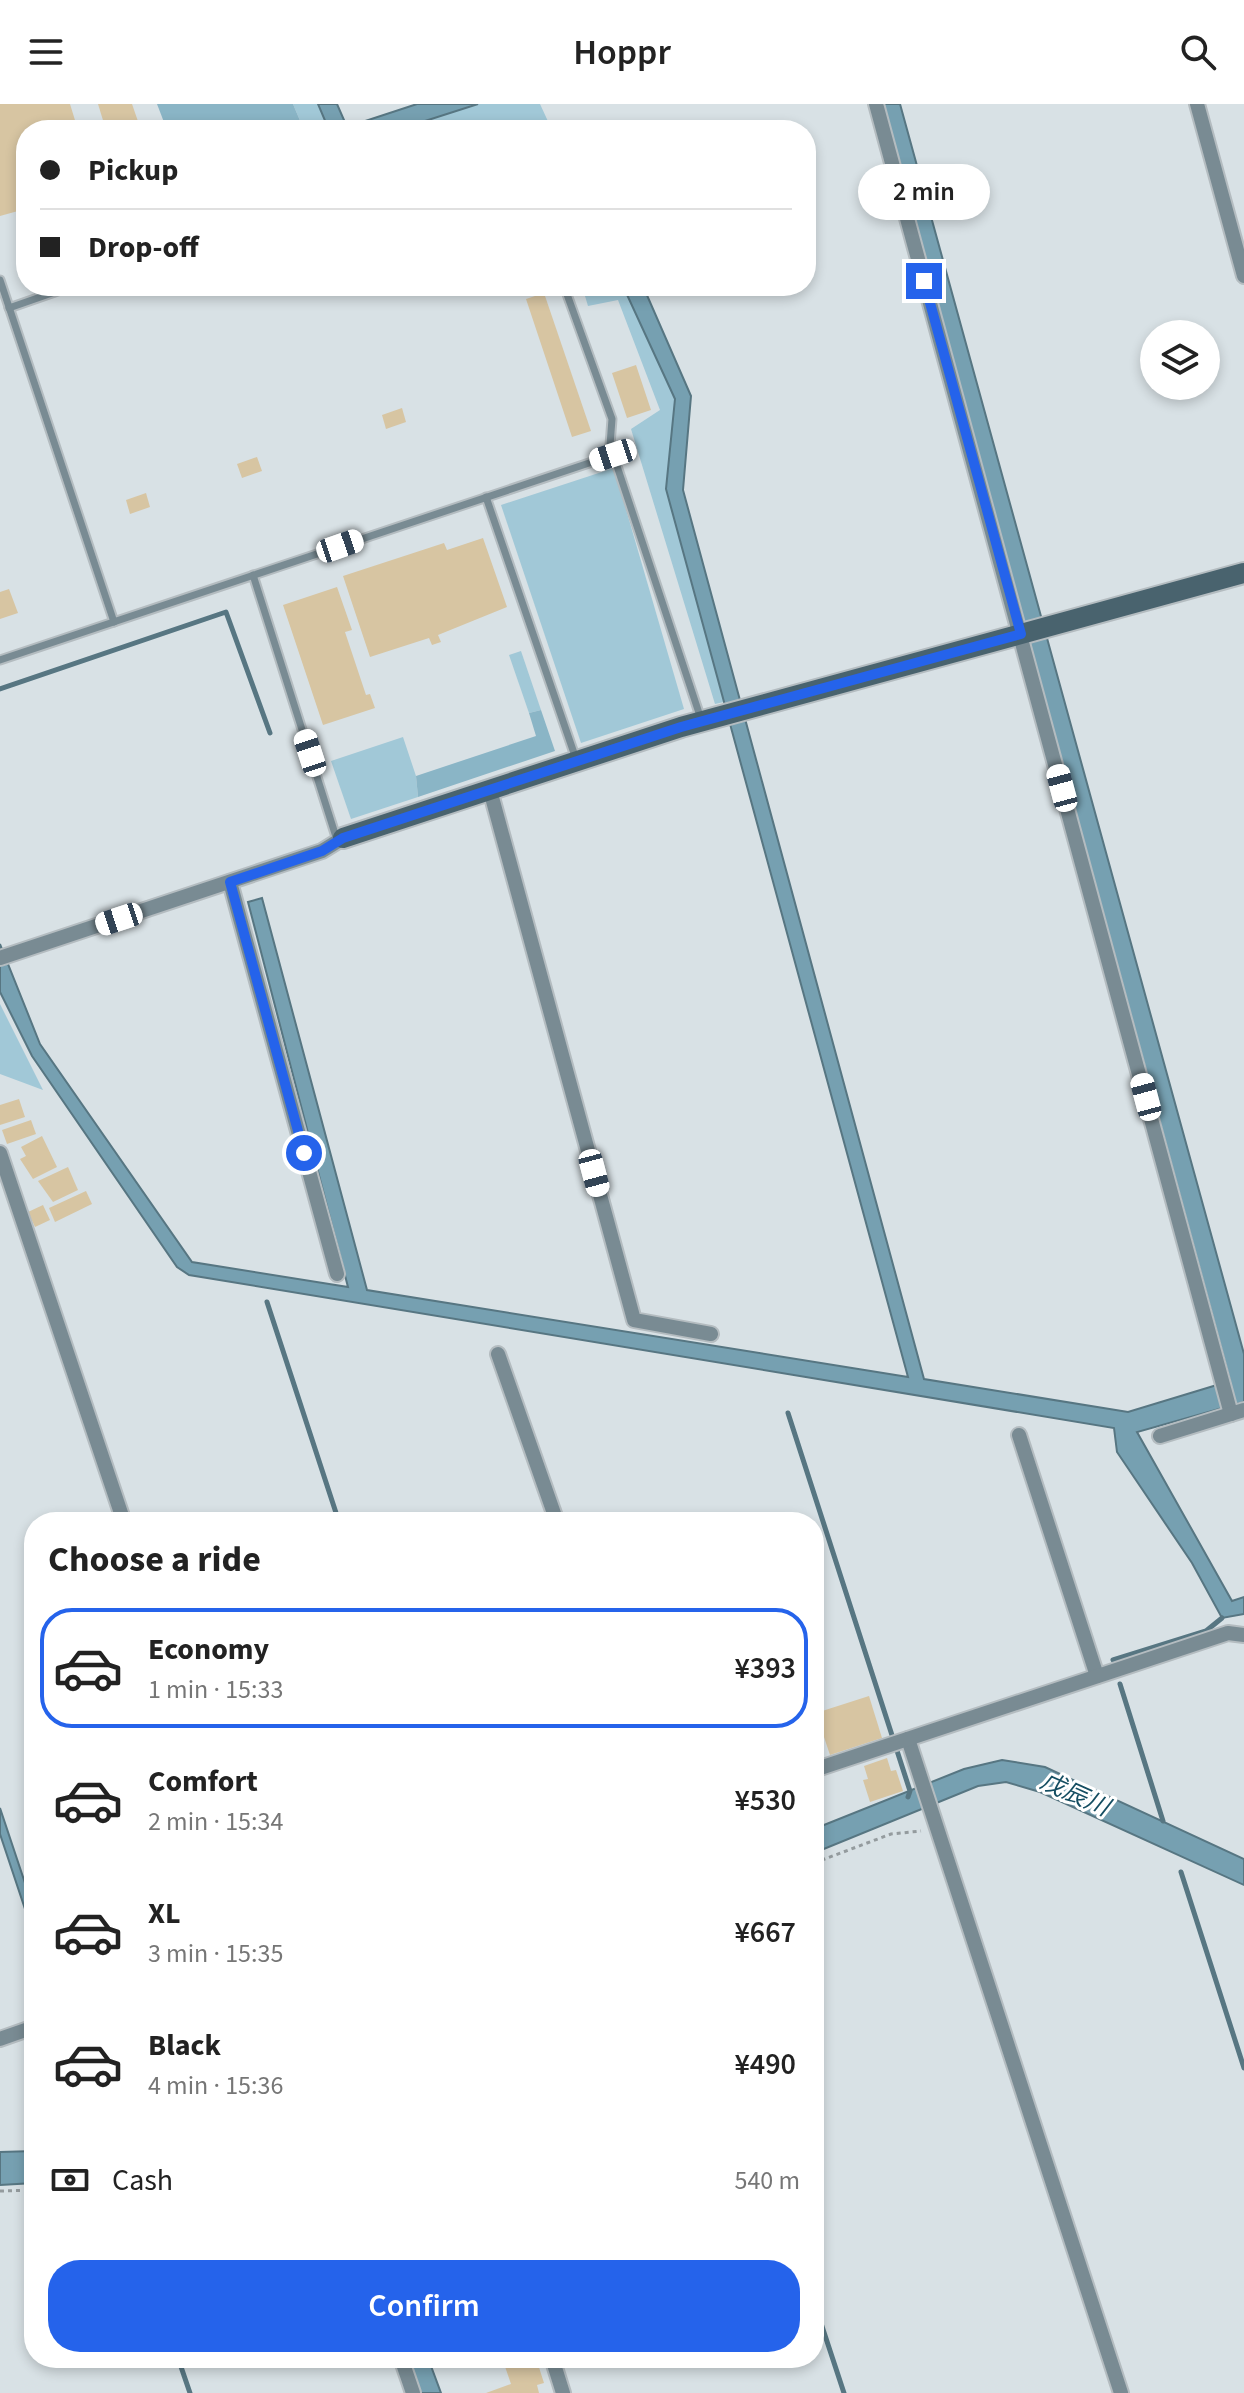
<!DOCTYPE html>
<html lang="en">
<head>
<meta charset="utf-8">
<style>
	:root { --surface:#fff; --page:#f2f2f2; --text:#222; --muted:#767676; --line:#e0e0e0; --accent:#2563eb }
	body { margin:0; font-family:"Source Sans 3","Noto Sans JP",sans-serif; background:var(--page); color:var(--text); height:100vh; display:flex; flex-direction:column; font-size:30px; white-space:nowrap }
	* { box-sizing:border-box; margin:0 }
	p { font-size:26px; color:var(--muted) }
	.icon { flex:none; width:44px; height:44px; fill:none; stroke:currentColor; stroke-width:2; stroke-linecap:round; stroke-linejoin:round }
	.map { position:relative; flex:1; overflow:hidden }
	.details { position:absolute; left:24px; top:1408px; width:800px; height:856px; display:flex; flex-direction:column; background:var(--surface); border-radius:32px; box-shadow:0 4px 12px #0003 }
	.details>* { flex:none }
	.top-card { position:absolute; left:16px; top:16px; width:800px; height:176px; border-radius:32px; box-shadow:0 4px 12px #0003; display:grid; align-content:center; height:176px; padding:0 24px; background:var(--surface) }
	.fabs { position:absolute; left:1140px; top:216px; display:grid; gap:16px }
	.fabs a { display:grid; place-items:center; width:80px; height:80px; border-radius:50%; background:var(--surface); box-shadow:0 4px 12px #0003; font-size:40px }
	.end { position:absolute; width:36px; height:36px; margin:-18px; border:10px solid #2563eb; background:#fff; box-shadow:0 0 0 4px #fff }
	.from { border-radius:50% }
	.bubble { position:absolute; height:56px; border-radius:28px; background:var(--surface); box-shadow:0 4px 12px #0003; font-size:26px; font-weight:600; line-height:56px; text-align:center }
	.car { position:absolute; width:24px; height:48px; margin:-24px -12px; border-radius:10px; box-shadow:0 0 6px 2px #0007; background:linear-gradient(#fff 24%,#345 0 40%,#fff 0 76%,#345 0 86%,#fff 0) }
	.top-card b { display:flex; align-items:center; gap:28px; height:76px; font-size:30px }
	.top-card b+b { border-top:2px solid var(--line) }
	.top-card i { width:20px; height:20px; background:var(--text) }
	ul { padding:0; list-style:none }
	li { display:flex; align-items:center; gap:24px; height:120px; margin:0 16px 12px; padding:0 8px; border:4px solid transparent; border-radius:32px }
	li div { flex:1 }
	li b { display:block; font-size:30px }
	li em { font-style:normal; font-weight:600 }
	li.selected { border-color:var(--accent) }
	li>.icon { width:72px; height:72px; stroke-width:1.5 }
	h2 { padding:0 24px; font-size:36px; line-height:96px }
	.pay { display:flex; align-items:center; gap:20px; height:88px; padding:0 24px; font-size:30px }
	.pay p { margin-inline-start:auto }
	.button { display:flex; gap:16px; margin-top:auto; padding:16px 24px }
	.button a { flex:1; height:92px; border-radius:32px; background:var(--accent); color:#fff; font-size:32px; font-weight:600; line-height:92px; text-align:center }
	header { display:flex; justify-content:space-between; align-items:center; height:104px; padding:0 24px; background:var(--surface); font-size:36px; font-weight:600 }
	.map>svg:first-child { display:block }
</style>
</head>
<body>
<header><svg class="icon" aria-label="menu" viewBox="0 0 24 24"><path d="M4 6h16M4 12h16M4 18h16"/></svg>Hoppr<svg class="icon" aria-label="search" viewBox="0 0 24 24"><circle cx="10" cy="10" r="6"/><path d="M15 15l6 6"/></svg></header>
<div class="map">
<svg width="1244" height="2289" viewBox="0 0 1244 2289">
	<rect width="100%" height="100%" fill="#d8e1e5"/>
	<g fill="#a1c8d7">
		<path d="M 293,0 L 318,0 L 329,26 L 304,26 Z"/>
		<path d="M 478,0 L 540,0 L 552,26 L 500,23 L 397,26 Z"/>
		<path d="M 582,182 L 623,182 L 675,295 L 666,385 L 724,598 L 715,600 L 631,325 L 660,306 L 618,196 L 588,202 Z"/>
		<path d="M 614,364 L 684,605 L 581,639 L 501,401 Z"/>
		<path d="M 521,547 L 541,606 L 529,609 L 509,551 Z"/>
		<path d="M 403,633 L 416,672 L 418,693 L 351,715 L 331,657 Z"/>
		<path d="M 0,900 L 43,986 L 0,970 Z"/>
	</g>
	<g fill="#8ab5c6">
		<path d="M 157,0 L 293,0 L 304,26 L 167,26 Z"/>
		<path d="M 541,606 L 555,647 L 418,693 L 416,672 L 536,632 L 529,609 Z"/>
	</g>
	<g fill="#76a0b1" stroke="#577682" stroke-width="2">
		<path d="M 318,0 L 337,0 L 347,23 L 417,0 L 478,0 L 397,26 L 329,26 Z"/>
		<path d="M 883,0 L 900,0 L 1244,1250 L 1244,1298 L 1137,1328 L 1232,1497 L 1244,1493 L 1244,1510 L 1222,1514 L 1192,1459 L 1117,1348 L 1114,1324 L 189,1171 L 177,1163 L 32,952 L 0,888 L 0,840 L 40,940 L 192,1158 L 348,1183 L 248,798 L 262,794 L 367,1186 L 908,1273 L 666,385 L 675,295 L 623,182 L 643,182 L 691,292 L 683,386 L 924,1275 L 1128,1308 L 1230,1277 Z"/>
		<path d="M 1002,1656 L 1045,1663 L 1244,1755 L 1244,1781 L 1040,1688 L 1006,1678 L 978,1682 L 814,1749 L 814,1725 L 964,1665 Z"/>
		<path d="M 0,1704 L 34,1806 L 34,1832 L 0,1730 Z"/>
		<path d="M 34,2047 L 34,2079 L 0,2081 L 0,2048 Z"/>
		<path d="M 407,2254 L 428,2254 L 441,2289 L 419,2289 Z"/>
	</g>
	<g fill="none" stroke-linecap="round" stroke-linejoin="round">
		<g stroke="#577682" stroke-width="5">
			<path d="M 0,585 L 226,508 L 270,629"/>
			<path d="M 267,1198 L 339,1418"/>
			<path d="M 788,1309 L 910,1687 L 908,1693"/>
			<path d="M 1113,1556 L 1206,1527 L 1222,1514"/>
			<path d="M 1120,1580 L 1163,1717"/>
			<path d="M 1181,1768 L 1244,1964"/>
			<path d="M 814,2198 L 844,2289"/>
			<path d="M 178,2254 L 190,2289"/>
		</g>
	</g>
	<g fill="#d7c5a2">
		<path d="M 0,0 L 70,0 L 78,26 L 26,26 L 26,111 L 20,113 L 18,107 L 0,112 Z"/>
		<path d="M 98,0 L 132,0 L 141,26 L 106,26 Z"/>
		<path d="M 544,189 L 591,327 L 572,333 L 526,195 Z"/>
		<path d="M 636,261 L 651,306 L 627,314 L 612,269 Z"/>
		<path d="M 402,304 L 406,318 L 386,325 L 382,311 Z"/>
		<path d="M 257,353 L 262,367 L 242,374 L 237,360 Z"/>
		<path d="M 146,389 L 150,403 L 130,410 L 126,396 Z"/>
		<path d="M 483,434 L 507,503 L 438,531 L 441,538 L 432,541 L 429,534 L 370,553 L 343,472 L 444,439 L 447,446 Z"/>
		<path d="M 337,483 L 352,526 L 345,528 L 366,591 L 370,590 L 375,604 L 323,621 L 283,501 Z"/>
		<path d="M 9,485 L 18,509 L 0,515 L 0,488 Z"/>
		<path d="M 19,995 L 25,1013 L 0,1021 L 0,1001 Z"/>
		<path d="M 31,1016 L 36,1030 L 7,1040 L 2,1026 Z"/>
		<path d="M 42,1032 L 57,1063 L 33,1075 L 20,1055 L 26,1052 L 21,1043 Z"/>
		<path d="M 68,1063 L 78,1086 L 53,1098 L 38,1077 Z"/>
		<path d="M 86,1087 L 92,1100 L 55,1118 L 49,1104 Z"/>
		<path d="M 43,1101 L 50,1116 L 35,1123 L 28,1108 Z"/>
		<path d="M 869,1592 L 882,1634 L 830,1651 L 816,1609 Z"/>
		<path d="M 887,1654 L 891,1667 L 896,1666 L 903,1687 L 870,1698 L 863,1676 L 868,1675 L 864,1662 Z"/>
		<path d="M 502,2254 L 536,2254 L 544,2279 L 537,2281 L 539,2289 L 486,2289 L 511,2280 Z"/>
	</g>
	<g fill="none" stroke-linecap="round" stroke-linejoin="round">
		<g stroke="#b4bcc0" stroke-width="11">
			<g id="lane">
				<path d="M 0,176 L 114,518"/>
				<path d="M 564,182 L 612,315 L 610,341 L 701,615"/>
				<path d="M 9,204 L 72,182"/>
				<path d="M 486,393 L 576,655"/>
				<path d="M 253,471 L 337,736"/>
				<path d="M 0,556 L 613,351"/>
			</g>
		</g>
		<g stroke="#b4bcc0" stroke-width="18">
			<g id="street">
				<path d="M 876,0 L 1231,1310"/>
				<path d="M 1197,0 L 1244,172"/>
				<path d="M 490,686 L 634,1216 L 711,1230"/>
				<path d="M 230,778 L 337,1170"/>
				<path d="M 0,854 L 322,747 L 343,734"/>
				<path d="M 0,1049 L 124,1418"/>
				<path d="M 498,1250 L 557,1418"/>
				<path d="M 1019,1331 L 1097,1572"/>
				<path d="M 1160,1332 L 1244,1306"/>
				<path d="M 908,1635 L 1121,2289"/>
				<path d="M 814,1666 L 1228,1529 L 1244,1531"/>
				<path d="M 0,1935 L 34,1923"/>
				<path d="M 401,2254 L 413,2289"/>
				<path d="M 552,2254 L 563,2289"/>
			</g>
		</g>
		<g stroke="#b4bcc0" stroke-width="24">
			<path id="secondary" d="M 343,734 L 681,623 L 1244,469"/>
		</g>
		<g stroke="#949b9e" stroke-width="3" stroke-dasharray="4 4" stroke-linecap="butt">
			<path d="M 814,1759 L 891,1730 L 921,1727"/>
			<path d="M 0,2087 L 34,2086"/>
		</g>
		<use href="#lane" stroke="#798b93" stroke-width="7"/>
		<use href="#street" stroke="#798b93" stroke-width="14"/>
		<use href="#secondary" stroke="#49636e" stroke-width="20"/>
	</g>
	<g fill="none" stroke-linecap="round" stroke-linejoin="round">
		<path stroke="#2563eb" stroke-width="10" d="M 304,1049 L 230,778 L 322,747 L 343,734 L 681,623 L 1021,530 L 924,177"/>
	</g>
	<g text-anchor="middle" stroke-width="6" stroke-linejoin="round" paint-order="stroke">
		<g font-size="24" font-style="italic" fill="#154e62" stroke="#fff">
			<text transform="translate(1075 1690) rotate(24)" y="8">戊辰川</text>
		</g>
	</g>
</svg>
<div class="fabs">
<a><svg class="icon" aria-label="layers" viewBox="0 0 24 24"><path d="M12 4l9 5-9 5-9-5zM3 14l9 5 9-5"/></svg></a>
</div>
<i class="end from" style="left:304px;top:1049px"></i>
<i class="end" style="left:924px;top:177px"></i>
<div class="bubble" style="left:858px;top:60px;width:132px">2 min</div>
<i class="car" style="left:613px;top:351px;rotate:252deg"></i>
<i class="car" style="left:340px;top:442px;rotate:71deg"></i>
<i class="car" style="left:310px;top:649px;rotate:342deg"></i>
<i class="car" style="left:1062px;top:684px;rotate:345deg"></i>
<i class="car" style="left:119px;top:815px;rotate:252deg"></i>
<i class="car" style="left:1146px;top:993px;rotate:345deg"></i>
<i class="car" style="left:594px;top:1069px;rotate:165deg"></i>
<div class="top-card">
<b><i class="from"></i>Pickup</b>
<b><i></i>Drop-off</b>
</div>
<section class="details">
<h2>Choose a ride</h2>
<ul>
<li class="selected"><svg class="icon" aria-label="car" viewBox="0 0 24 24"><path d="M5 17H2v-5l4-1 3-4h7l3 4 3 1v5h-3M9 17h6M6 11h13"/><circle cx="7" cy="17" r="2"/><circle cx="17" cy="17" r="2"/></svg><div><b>Economy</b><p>1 min · 15:33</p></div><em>¥393</em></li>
<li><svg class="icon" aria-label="car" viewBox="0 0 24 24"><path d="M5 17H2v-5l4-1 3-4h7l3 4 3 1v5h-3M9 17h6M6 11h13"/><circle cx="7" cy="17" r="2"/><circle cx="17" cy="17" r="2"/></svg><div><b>Comfort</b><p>2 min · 15:34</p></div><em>¥530</em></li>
<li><svg class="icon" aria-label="car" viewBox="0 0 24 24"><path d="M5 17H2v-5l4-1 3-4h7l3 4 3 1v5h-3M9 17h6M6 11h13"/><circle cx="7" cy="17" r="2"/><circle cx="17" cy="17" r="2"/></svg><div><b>XL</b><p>3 min · 15:35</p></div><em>¥667</em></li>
<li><svg class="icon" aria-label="car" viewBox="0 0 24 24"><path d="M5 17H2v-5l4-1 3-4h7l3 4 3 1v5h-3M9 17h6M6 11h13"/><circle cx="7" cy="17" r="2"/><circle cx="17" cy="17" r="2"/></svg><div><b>Black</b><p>4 min · 15:36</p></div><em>¥490</em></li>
</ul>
<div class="pay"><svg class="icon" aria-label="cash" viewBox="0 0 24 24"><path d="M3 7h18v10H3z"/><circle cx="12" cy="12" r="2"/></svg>Cash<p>540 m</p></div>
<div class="button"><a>Confirm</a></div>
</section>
</div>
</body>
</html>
